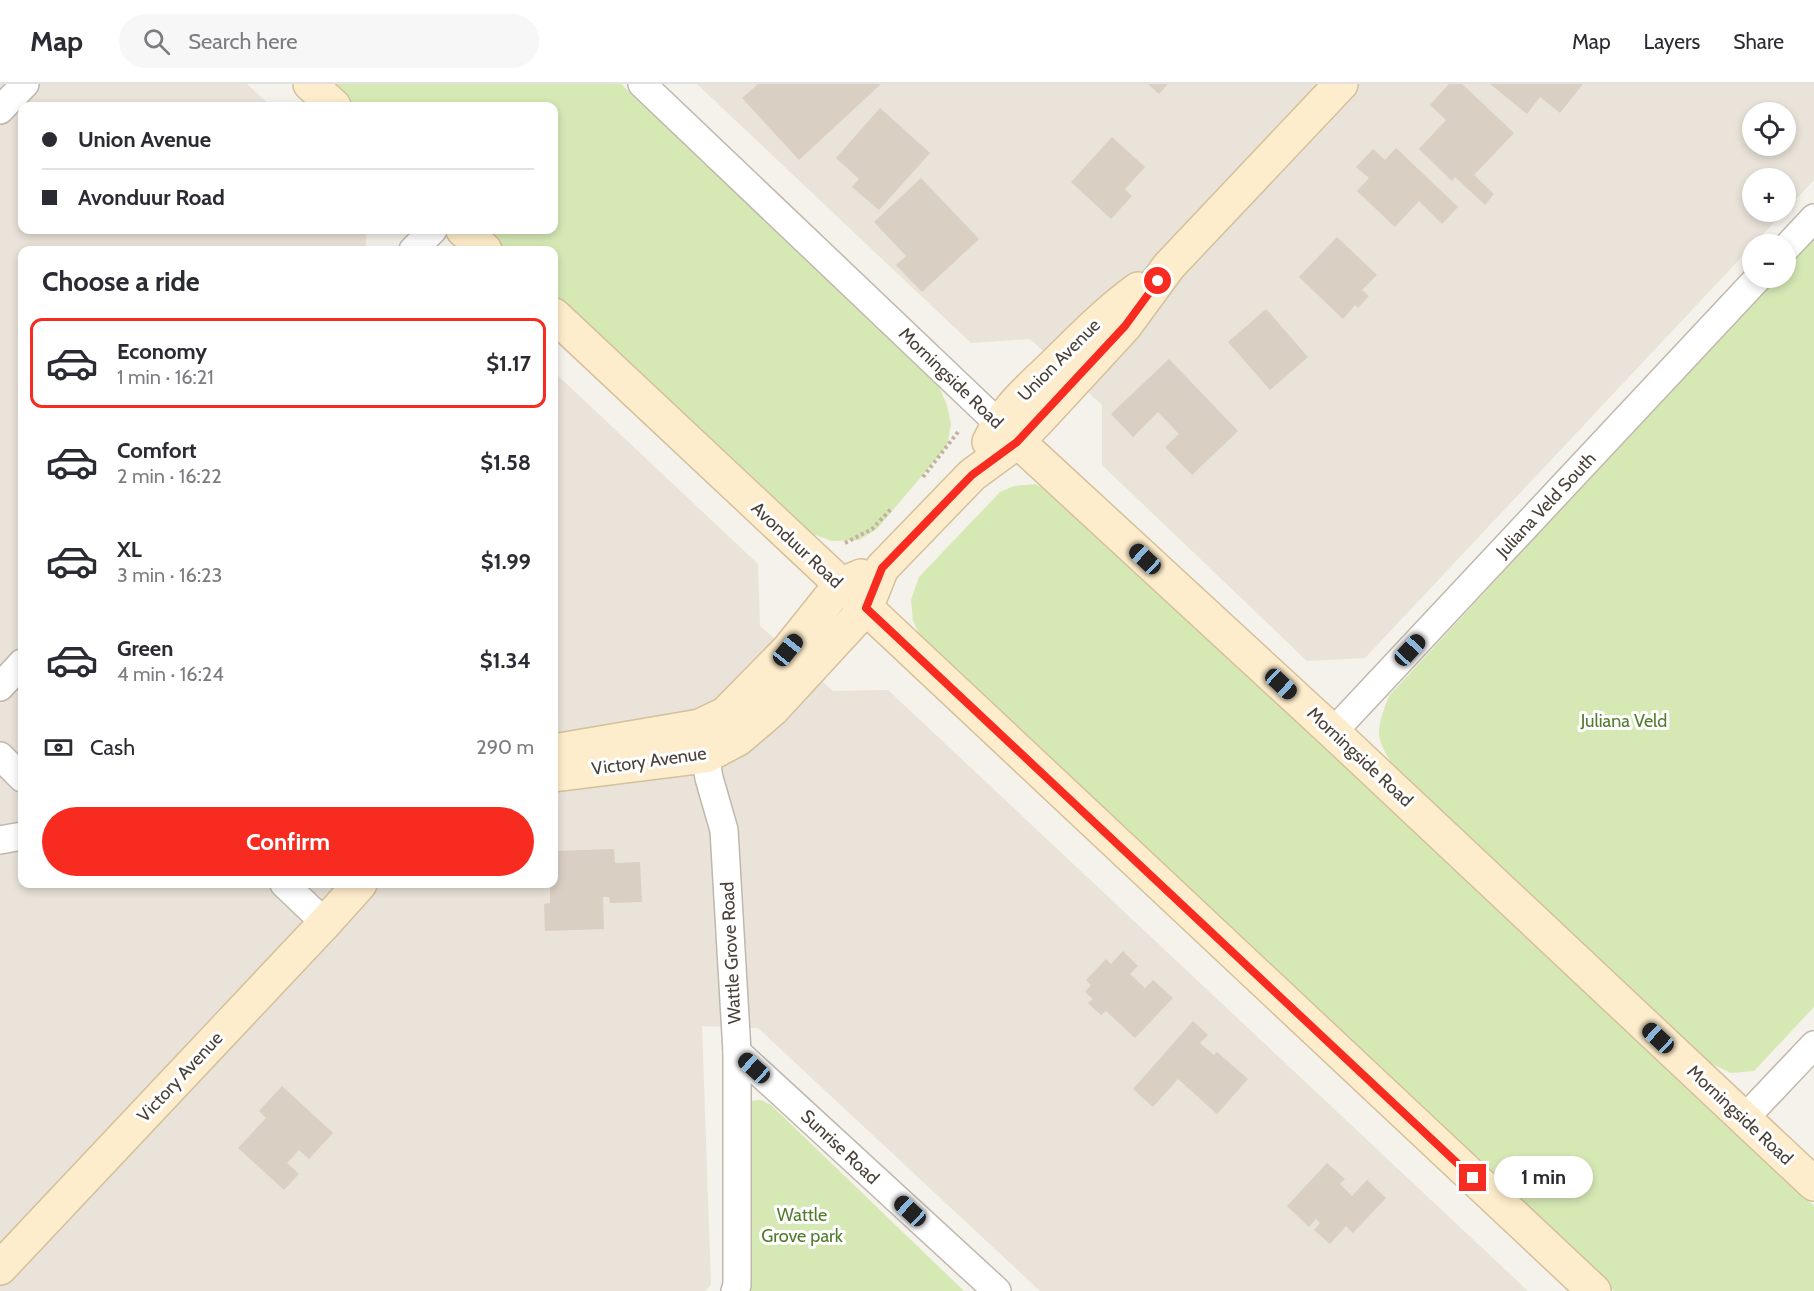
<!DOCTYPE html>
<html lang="en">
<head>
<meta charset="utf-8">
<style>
	:root { --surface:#fff; --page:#f7f7f7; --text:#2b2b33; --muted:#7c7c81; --line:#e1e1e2; --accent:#f82b20 }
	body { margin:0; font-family:Cabin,sans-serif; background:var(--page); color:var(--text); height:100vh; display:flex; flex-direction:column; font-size:22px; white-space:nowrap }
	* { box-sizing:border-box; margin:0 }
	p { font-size:20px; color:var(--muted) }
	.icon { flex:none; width:33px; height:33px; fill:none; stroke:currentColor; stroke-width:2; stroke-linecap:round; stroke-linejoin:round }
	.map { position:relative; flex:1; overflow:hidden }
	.details { position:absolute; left:18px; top:162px; width:540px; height:642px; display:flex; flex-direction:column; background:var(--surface); border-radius:12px; box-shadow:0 3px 9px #0003 }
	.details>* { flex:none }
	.guide { position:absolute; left:18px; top:18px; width:540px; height:132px; border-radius:12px; box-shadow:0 3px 9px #0003; display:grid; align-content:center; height:132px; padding:0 24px; background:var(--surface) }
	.fabs { position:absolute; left:1742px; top:18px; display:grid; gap:12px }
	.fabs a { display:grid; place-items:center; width:54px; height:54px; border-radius:50%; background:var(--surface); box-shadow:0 3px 9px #0003; font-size:30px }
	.end { position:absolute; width:27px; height:27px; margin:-14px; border:8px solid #f82b20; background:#fff; box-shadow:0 0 0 3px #fff }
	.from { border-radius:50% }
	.bubble { position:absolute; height:42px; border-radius:21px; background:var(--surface); box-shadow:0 3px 9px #0003; font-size:20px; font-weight:700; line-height:42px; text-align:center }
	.car { position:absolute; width:18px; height:36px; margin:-18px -9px; border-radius:8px; box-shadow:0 0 4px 2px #0007; background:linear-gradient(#222 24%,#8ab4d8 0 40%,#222 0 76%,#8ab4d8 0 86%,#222 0) }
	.guide b { display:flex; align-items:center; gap:21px; height:57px; font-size:22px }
	.guide b+b { border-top:2px solid var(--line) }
	.guide i { width:15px; height:15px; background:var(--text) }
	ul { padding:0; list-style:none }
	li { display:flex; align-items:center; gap:18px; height:90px; margin:0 12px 9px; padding:0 12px; border:3px solid transparent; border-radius:12px }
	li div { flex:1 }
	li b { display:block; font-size:22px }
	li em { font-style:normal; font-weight:700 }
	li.current { border-color:var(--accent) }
	li>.icon { width:54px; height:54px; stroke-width:1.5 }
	h2 { padding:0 24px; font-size:27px; line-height:72px }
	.pay { display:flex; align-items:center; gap:15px; height:66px; padding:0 24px; font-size:22px }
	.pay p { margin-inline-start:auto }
	.button { display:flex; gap:12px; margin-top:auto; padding:12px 24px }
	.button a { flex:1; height:69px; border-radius:36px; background:var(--accent); color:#fff; font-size:24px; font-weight:700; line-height:69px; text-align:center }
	header { display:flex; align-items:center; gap:36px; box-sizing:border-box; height:84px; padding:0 30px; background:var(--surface); border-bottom:2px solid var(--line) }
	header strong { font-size:28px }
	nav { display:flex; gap:33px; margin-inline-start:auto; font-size:21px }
	.search { width:420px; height:54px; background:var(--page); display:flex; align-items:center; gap:15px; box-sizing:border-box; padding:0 21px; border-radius:33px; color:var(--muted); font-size:22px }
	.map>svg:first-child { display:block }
</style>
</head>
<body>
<header>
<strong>Map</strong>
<div class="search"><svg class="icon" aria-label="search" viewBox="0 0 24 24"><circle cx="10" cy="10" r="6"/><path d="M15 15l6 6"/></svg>Search here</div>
<nav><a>Map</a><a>Layers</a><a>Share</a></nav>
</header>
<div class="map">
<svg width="1814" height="1207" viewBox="0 0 1814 1207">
	<rect width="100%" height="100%" fill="#f5f1eb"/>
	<g fill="#e9e3d9" fill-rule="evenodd">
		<path d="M 0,0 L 247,0 L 271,22 L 22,22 L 22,146 L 366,146 L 366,166 L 22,166 L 22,800 L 554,800 L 554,288 L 758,480 L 760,542 L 833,607 L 888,606 L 1528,1207 L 1040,1207 L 758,944 L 702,942 L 711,1201 L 705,1207 L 0,1207 Z"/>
		<path d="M 697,0 L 1814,0 L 1814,96 L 1785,127 L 1785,94 L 1752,94 L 1752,128 L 1784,128 L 1365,574 L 1307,577 L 1102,381 L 1102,321 L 1030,255 L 971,259 ZM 1752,28 L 1785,28 L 1785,62 L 1752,62 Z"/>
	</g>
	<g fill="#d6e9b5">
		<path d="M 322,0 L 621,0 L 936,296 L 947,321 L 951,340 L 947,362 L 877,445 L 859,456 L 832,457 L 807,448 L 554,214 L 554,166 L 502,166 L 480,146 L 554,146 L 554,22 L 346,22 Z"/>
		<path d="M 1814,150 L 1814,923 L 1754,987 L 1731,989 L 1706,977 L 1399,689 C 1375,656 1374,650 1389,612 L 1774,194 L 1785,194 L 1785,182 Z"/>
		<path d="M 1035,400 L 1056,410 L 1814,1122 L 1814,1207 L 1614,1207 L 923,557 L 913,537 L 911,516 L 919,493 L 1000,408 L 1014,402 Z"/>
		<path d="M 761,1016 L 771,1021 L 964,1207 L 737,1207 L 750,1017 Z"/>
	</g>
	<g fill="#dacfc3">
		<path d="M 758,0 L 881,0 L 799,76 L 742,14 Z"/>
		<path d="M 1148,0 L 1168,0 L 1159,10 Z"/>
		<path d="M 1449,0 L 1462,0 L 1514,49 L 1474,91 L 1494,110 L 1485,121 L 1455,93 L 1452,97 L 1419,65 L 1446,36 L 1430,21 Z"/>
		<path d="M 1490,0 L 1583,0 L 1560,29 L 1540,13 L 1527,30 Z"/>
		<path d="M 880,24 L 930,69 L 879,126 L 852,103 L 859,95 L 836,74 Z"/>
		<path d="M 1112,53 L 1145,83 L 1125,105 L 1132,112 L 1111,135 L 1071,98 Z"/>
		<path d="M 1396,64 L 1458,123 L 1442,140 L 1419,117 L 1395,143 L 1357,107 L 1369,94 L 1356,83 L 1373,65 L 1385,76 Z"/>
		<path d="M 921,94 L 979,155 L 922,208 L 896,181 L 906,172 L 874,138 Z"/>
		<path d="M 1337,153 L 1377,191 L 1362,206 L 1369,212 L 1358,224 L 1355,221 L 1343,235 L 1299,193 Z"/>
		<path d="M 1266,225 L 1308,273 L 1270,306 L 1228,258 Z"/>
		<path d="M 1169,275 L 1238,347 L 1192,391 L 1165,363 L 1179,350 L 1158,328 L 1133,353 L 1111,330 Z"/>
		<path d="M 614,765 L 615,779 L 640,778 L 642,818 L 610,819 L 609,813 L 603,813 L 604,845 L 545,847 L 544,820 L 550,819 L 550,800 L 554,800 L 554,767 Z"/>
		<path d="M 1123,867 L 1138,882 L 1130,890 L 1145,904 L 1153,896 L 1173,914 L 1135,954 L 1106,927 L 1101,931 L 1088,919 L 1093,915 L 1085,908 L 1091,901 L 1086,896 L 1106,875 L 1111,880 Z"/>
		<path d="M 1193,937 L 1208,951 L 1200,959 L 1214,971 L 1217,968 L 1248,995 L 1217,1030 L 1178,995 L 1153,1023 L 1133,1005 Z"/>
		<path d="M 282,1002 L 333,1049 L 309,1075 L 299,1066 L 287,1079 L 299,1090 L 284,1106 L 238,1064 L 266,1034 L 259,1027 Z"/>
		<path d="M 1327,1079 L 1345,1095 L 1340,1100 L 1352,1112 L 1367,1096 L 1386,1114 L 1353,1149 L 1346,1142 L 1330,1160 L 1314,1146 L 1320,1139 L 1316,1135 L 1309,1143 L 1287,1122 Z"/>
	</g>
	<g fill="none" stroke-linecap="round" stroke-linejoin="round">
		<g stroke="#c1b8ad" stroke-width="30">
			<g id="street">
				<path d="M 642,0 L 998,339"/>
				<path d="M 0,26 L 25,0"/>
				<path d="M 1785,165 L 1814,134"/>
				<path d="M 413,166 L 433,146"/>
				<path d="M 0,603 L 22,579"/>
				<path d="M 1333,648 L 1758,194"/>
				<path d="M 702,652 L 709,694 L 724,746 L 737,968 L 737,1201 L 735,1207"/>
				<path d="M 0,672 L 22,694"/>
				<path d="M 0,756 L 22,752"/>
				<path d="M 284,800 L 325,839"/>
				<path d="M 737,968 L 997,1207"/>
				<path d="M 1744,1035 L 1814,961"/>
			</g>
		</g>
		<g stroke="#d4c09b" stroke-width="36">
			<g id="secondary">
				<path d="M 310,0 L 334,22"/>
				<path d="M 463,146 L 485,166"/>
				<path d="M 554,231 L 1594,1207"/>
				<path d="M 998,339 L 1333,648 L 1814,1100"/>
				<path d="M 989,358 C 1004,326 1030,304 1055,280 C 1082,253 1108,227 1138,205"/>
				<path d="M 554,667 L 700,642 L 725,630 L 788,566 L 840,501 L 861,492"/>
				<path d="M 554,691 L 706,672 L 738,655 L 772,626 L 866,524 L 882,484 L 886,480 L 972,391 L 1017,358 L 1043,331 L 1125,242 L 1169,182 L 1341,0"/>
				<path d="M 0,1184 L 325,839 L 360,800"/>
			</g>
		</g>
		<g stroke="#c3b29f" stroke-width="4" stroke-dasharray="3 3" stroke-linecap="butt">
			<path d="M 923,393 L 958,348"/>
			<path d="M 845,459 L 872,445 L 892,424"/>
		</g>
		<use href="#street" stroke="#fff" stroke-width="27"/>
		<use href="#secondary" stroke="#feedcc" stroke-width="33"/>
	</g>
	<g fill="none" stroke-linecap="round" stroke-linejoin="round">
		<path stroke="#f82b20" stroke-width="8" d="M 1158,197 L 1125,242 L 1030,344 L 1017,358 L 972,391 L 882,484 L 866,524 L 1473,1094"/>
	</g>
	<g text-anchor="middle" stroke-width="6" stroke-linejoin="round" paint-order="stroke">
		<g font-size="18" fill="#4a4139" stroke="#fff">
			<text transform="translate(1059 276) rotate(-45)" y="6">Union Avenue</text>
			<text transform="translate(951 294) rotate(44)" y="6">Morningside Road</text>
			<text transform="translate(1546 421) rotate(-47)" y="6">Juliana Veld South</text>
			<text transform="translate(797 461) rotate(43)" y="6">Avonduur Road</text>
			<text transform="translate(1360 673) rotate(43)" y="6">Morningside Road</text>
			<text transform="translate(649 677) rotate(-8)" y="6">Victory Avenue</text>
			<text transform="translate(731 869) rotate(-93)" y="6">Wattle Grove Road</text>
			<text transform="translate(180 993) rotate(-47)" y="6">Victory Avenue</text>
			<text transform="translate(1740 1031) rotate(43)" y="6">Morningside Road</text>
			<text transform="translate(840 1063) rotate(43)" y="6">Sunrise Road</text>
		</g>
		<g font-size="18" fill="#527c2b" stroke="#fff">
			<text x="1624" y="643">Juliana Veld</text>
			<text x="802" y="1137">Wattle<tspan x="802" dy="21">Grove park</tspan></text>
		</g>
	</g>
</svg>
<div class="fabs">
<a><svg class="icon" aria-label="locate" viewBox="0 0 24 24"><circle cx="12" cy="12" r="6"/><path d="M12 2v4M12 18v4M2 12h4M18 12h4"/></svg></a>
<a>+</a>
<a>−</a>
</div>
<i class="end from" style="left:1158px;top:197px"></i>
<i class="end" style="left:1473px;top:1094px"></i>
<div class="bubble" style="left:1494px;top:1072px;width:99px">1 min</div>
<i class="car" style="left:1145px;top:475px;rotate:313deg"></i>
<i class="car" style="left:788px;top:566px;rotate:39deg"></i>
<i class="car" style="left:1410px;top:566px;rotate:43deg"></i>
<i class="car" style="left:1281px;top:600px;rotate:133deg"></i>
<i class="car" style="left:1658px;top:954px;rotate:313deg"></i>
<i class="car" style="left:754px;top:984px;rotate:312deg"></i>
<i class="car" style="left:910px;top:1127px;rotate:313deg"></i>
<div class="guide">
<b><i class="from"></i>Union Avenue</b>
<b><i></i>Avonduur Road</b>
</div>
<section class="details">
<h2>Choose a ride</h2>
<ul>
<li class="current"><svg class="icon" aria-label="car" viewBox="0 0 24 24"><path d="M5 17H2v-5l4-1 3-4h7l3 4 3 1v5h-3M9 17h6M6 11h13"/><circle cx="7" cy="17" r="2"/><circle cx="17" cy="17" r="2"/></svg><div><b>Economy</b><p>1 min · 16:21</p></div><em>$1.17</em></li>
<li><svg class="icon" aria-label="car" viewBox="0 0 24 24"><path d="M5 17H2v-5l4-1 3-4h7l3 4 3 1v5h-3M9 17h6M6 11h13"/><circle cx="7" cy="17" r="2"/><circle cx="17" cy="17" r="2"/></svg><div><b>Comfort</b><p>2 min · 16:22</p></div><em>$1.58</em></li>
<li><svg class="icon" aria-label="car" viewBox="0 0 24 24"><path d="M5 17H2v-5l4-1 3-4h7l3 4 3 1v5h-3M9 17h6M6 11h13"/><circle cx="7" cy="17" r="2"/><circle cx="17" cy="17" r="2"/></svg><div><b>XL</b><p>3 min · 16:23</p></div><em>$1.99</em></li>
<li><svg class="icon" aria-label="car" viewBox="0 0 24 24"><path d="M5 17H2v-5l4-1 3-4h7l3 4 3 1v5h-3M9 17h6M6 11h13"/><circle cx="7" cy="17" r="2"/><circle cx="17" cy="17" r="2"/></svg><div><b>Green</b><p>4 min · 16:24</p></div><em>$1.34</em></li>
</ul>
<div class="pay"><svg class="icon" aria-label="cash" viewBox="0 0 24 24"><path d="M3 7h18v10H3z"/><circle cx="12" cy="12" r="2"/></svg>Cash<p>290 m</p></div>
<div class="button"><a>Confirm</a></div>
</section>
</div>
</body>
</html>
